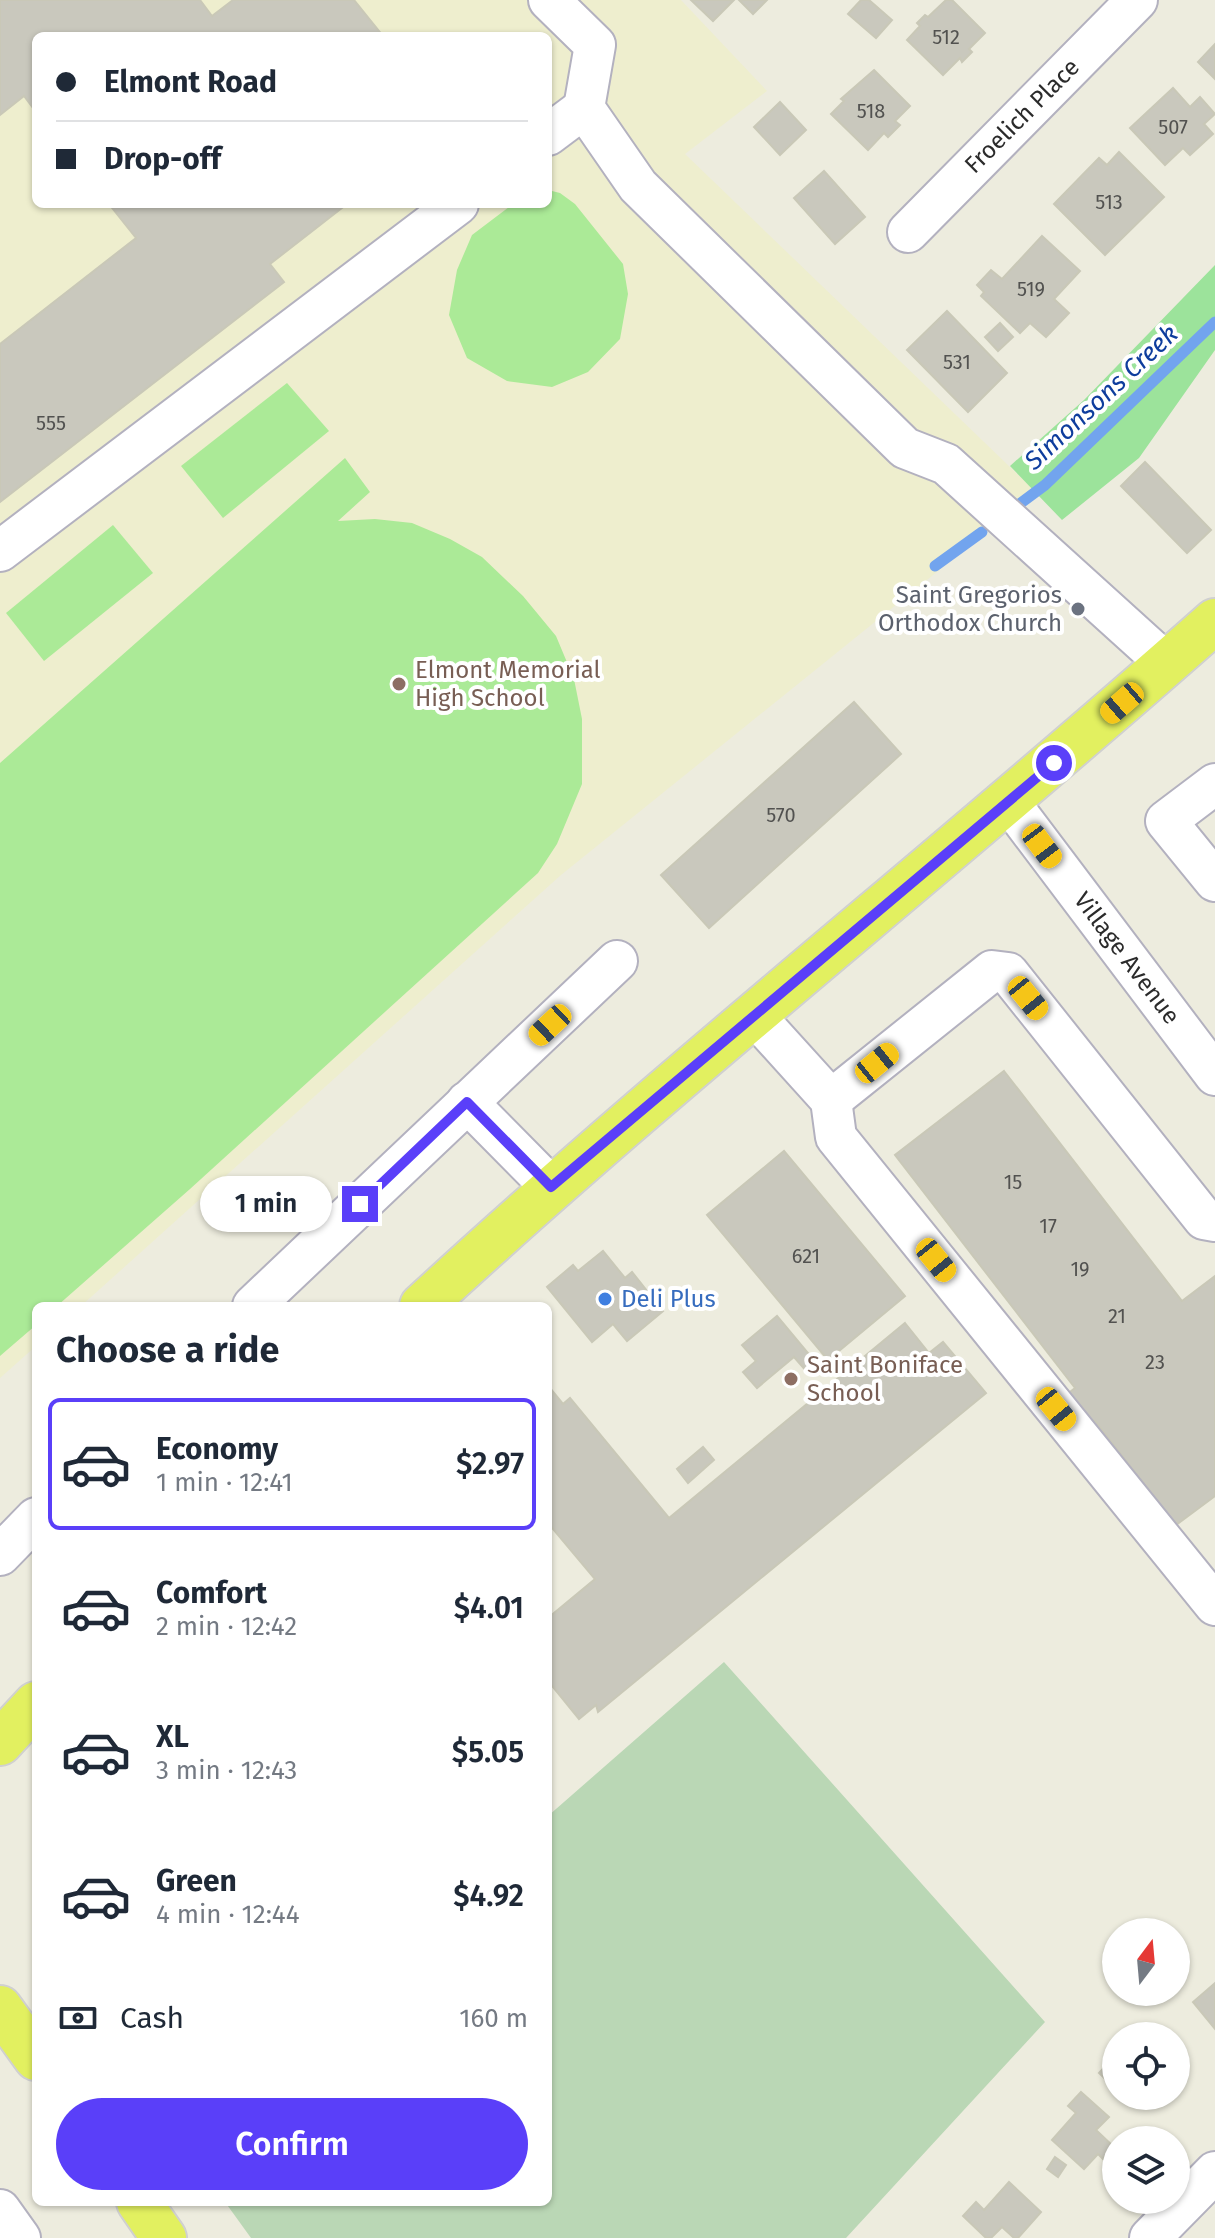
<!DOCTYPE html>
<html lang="en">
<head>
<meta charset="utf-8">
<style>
	:root { --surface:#fff; --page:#f6f6f7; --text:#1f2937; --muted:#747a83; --line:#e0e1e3; --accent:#5a3ff9 }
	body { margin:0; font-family:"Fira Sans",sans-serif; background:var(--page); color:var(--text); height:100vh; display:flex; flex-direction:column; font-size:30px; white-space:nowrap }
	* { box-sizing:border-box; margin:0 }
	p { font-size:26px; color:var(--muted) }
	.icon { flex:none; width:44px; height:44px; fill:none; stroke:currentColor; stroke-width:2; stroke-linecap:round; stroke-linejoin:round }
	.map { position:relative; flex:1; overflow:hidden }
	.sheet { position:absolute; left:32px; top:1302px; width:520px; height:904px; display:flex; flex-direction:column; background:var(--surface); border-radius:12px; box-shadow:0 2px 6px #0004 }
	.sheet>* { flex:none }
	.guide { position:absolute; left:32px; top:32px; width:520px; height:176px; border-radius:12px; box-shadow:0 2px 6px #0004; display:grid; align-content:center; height:176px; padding:0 24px; background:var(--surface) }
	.needle { width:52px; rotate:16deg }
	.buttons { position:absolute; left:1102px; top:1918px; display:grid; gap:16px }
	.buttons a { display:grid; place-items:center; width:88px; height:88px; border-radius:50%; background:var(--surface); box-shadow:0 2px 6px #0004; font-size:40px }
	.end { position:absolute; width:36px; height:36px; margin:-18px; border:10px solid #5a3ff9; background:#fff; box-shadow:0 0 0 4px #fff }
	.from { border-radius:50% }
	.bubble { position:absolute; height:56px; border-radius:28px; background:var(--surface); box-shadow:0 2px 6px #0004; font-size:26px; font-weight:600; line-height:56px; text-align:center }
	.car { position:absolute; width:24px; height:48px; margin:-24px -12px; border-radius:10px; box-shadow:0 0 6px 2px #0007; background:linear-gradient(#f5c518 24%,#345 0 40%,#f5c518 0 76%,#345 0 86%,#f5c518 0) }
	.guide b { display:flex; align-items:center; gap:28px; height:76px; font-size:30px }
	.guide b+b { border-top:2px solid var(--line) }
	.guide i { width:20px; height:20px; background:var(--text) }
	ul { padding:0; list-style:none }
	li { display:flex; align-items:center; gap:24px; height:132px; margin:0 16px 12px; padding:0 8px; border:4px solid transparent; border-radius:12px }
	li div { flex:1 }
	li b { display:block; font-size:30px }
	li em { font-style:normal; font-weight:600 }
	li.on { border-color:var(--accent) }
	li>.icon { width:72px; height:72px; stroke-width:1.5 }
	h2 { padding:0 24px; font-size:36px; line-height:96px }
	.pay { display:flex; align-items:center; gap:20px; height:88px; padding:0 24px; font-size:30px }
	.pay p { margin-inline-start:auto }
	.action { display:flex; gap:16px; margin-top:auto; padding:16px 24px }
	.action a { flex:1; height:92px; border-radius:48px; background:var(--accent); color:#fff; font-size:32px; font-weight:600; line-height:92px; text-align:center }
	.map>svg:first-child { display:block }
</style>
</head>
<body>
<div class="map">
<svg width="1215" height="2238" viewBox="0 0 1215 2238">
	<rect width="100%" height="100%" fill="#edecde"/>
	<path fill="#eeeece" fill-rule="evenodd" d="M 0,0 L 681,0 L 767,91 L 685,154 L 1036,492 L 561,875 L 81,1306 L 36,1306 L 36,1346 L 0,1378 ZM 36,36 L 548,36 L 548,204 L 36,204 Z"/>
	<path fill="#9ce39b" d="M 1215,265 L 1215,350 L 1139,458 L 1062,520 L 1010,466 L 1084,400 Z"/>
	<path fill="#bad7b5" d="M 724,1662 L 1045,2022 L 846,2238 L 251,2238 L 225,2202 L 548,2202 L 548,1816 Z"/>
	<g fill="#abea97">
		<path d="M 548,190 L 560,193 L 575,204 L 623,264 L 628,294 L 620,339 L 588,372 L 552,387 L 507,381 L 467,358 L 449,315 L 457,270 L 472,235 L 513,204 L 548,204 Z"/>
		<path d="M 287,383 L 329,431 L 223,518 L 181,466 Z"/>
		<path d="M 345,458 L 370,492 L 338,521 L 375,519 L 412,523 L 450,539 L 482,557 L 523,596 L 556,636 L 574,679 L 582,719 L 582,784 L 557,844 L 538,873 L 190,1189 L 57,1306 L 36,1306 L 36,1325 L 0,1356 L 0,763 Z"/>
		<path d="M 113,525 L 153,573 L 44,661 L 6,613 Z"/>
	</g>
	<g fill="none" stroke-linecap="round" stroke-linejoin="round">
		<g stroke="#72a4ee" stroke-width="11">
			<path d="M 1018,505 L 1045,485 L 1215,322"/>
			<path d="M 935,566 L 982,532"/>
		</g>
	</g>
	<g fill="#c9c8bd" stroke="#c9c8b7" stroke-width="2">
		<path d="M 0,0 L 200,0 L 212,16 L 233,0 L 354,0 L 383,36 L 36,36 L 36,112 L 24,96 L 0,115 Z"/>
		<path d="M 691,0 L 734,0 L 713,21 Z"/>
		<path d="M 739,0 L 767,0 L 753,14 Z"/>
		<path d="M 861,0 L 869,0 L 892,20 L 876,38 L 848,14 Z"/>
		<path d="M 946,0 L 952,0 L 985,33 L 969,49 L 972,52 L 962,62 L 960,58 L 943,75 L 907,40 L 920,26 L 917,23 L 925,15 L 928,17 Z"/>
		<path d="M 1215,44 L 1215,79 L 1198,62 Z"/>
		<path d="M 874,70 L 910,106 L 895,121 L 900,125 L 888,137 L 884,133 L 868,150 L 831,114 L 844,101 L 841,99 Z"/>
		<path d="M 1173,88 L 1190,107 L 1200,97 L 1215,114 L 1204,124 L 1213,134 L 1190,155 L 1183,148 L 1165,165 L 1130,128 Z"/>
		<path d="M 780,102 L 806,130 L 780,155 L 754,127 Z"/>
		<path d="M 1119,152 L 1164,197 L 1105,255 L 1054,204 L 1099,158 L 1107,165 Z"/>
		<path d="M 824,171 L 865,217 L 835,244 L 794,198 Z"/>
		<path d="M 109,204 L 347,204 L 270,264 L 284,282 L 0,502 L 0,344 L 136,238 Z"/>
		<path d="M 1042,236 L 1080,271 L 1054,299 L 1069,313 L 1046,337 L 1030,323 L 1020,333 L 981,296 L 984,292 L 977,285 L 991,270 L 1002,279 Z"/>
		<path d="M 947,311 L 1007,373 L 968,412 L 907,350 Z"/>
		<path d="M 1000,323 L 1013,337 L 998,351 L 985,337 Z"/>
		<path d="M 1145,462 L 1211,530 L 1187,553 L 1121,486 Z"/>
		<path d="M 854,702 L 901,754 L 709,928 L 661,875 Z"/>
		<path d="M 1004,1071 L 1182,1301 L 1215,1276 L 1215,1496 L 1176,1525 L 1095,1421 L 1080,1433 L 1056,1403 L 1075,1388 L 895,1155 Z"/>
		<path d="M 784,1151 L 905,1296 L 828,1360 L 707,1215 Z"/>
		<path d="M 603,1251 L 625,1278 L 632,1272 L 663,1311 L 627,1341 L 613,1324 L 592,1342 L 547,1287 L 573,1265 L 578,1271 Z"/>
		<path d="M 777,1316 L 818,1365 L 808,1373 L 794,1357 L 757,1388 L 743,1372 L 756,1361 L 742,1345 Z"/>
		<path d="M 905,1323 L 929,1353 L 943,1342 L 986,1393 L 598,1712 L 596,1705 L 579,1719 L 548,1681 L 548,1618 L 595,1579 L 548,1523 L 548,1390 L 550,1388 L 563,1404 L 570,1398 L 669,1518 Z"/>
		<path d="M 703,1447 L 714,1460 L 688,1483 L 677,1469 Z"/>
		<path d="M 1215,1983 L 1215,2029 L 1193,2002 Z"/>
		<path d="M 1114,2057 L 1116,2059 L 1116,2089 L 1099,2073 Z"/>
		<path d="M 1081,2092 L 1109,2117 L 1096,2130 L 1114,2147 L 1103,2159 L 1098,2154 L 1084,2169 L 1052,2140 L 1076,2113 L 1068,2106 Z"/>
		<path d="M 1055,2157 L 1066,2165 L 1058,2177 L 1047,2169 Z"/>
		<path d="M 1009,2182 L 1041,2212 L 1018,2238 L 1014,2238 L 1002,2227 L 991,2238 L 986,2238 L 963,2216 L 976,2202 L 984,2210 Z"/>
	</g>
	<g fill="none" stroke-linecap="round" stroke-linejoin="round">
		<g stroke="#b3b1bf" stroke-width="44">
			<g id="minor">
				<path d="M 549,0 L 595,45 L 584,108 L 638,186 L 905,448 L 946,464 L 1167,664"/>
				<path d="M 548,135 L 584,108"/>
				<path d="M 908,232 L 1137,0"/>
				<path d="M 0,551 L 458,204"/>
				<path d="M 1215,784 L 1166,821 L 1215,881"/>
				<path d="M 1009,802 L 1215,1075"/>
				<path d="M 754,1015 L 831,1100 L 992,971 L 1008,973 L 1204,1219 L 1215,1221"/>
				<path d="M 831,1100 L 836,1137 L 1215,1605"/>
				<path d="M 467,1102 L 551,1187"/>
				<path d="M 253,1306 L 617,961"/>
				<path d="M 0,1555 L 36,1518"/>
				<path d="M 0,2210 L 20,2238"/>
				<path d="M 1150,2238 L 1215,2172"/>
			</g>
		</g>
		<g stroke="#d0d0d0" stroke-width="48">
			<g id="major">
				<path d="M 422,1306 C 679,1069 954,853 1215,621"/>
				<path d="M 0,1743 L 36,1704"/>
				<path d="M 0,2008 L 36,2058"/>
				<path d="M 139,2202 L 164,2238"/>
			</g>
		</g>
		<use href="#minor" stroke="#fff" stroke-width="40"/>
		<use href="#major" stroke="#e2f060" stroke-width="44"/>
	</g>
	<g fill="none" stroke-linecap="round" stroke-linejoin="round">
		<path stroke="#5a3ff9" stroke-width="10" d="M 360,1204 L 467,1102 L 551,1187 L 1054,763"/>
	</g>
	<circle fill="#6b7280" stroke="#fff" stroke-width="3" cx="1078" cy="609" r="8"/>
	<g fill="#8d6e63" stroke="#fff" stroke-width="3">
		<circle cx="399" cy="684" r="8"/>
		<circle cx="791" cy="1379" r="8"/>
	</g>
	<circle fill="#3f7fe0" stroke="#fff" stroke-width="3" cx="605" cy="1299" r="8"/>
	<g text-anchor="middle" stroke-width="8" stroke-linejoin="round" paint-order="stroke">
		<g font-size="20" fill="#525250">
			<text x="946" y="44">512</text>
			<text x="871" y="118">518</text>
			<text x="1173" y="134">507</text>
			<text x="1109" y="209">513</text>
			<text x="1031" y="296">519</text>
			<text x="957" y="369">531</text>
			<text x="51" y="430">555</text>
			<text x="781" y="822">570</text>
			<text x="1013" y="1189">15</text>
			<text x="1048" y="1233">17</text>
			<text x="806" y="1263">621</text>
			<text x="1080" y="1276">19</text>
			<text x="1117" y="1323">21</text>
			<text x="1155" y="1369">23</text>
		</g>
		<g font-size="24" fill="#2b2b2b" stroke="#fff">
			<text transform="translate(1022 116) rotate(-45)" y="8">Froelich Place</text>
			<text transform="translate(1127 958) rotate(53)" y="8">Village Avenue</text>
		</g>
		<g font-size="24" fill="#5b616d" stroke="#fff" text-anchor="end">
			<text x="1062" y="603">Saint Gregorios<tspan x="1062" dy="28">Orthodox Church</tspan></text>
		</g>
		<g font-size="24" fill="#785e54" stroke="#fff" text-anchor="start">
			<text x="415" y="678">Elmont Memorial<tspan x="415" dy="28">High School</tspan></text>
			<text x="807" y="1373">Saint Boniface<tspan x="807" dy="28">School</tspan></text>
		</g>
		<g font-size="24" fill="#366cbe" stroke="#fff" text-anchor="start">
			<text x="621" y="1307">Deli Plus</text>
		</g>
		<g font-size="26" font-style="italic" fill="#0e3d9d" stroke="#fff">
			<text transform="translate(1101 397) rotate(-43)" y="9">Simonsons Creek</text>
		</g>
	</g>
</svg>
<div class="buttons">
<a><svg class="needle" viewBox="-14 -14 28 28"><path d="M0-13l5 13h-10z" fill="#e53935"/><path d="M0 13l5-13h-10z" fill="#747a83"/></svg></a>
<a><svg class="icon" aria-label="locate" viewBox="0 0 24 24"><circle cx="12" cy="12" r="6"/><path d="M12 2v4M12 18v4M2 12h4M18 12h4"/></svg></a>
<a><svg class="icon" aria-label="layers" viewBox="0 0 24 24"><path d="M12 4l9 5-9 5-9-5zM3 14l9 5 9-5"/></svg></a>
</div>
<i class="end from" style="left:1054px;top:763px"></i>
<i class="end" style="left:360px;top:1204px"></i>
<div class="bubble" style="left:200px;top:1176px;width:132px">1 min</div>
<i class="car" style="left:1122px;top:703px;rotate:229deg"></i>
<i class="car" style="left:1042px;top:846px;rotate:143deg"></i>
<i class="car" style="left:1028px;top:998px;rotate:141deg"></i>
<i class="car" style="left:550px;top:1025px;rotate:227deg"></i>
<i class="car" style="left:877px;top:1063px;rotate:51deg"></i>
<i class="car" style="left:936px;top:1260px;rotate:141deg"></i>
<i class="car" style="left:1056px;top:1409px;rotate:141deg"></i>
<div class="guide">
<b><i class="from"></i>Elmont Road</b>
<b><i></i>Drop-off</b>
</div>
<section class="sheet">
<h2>Choose a ride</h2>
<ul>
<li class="on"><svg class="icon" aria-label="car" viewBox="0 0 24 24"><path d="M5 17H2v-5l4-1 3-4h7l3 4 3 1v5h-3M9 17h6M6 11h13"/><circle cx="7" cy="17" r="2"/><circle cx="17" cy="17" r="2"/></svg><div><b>Economy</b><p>1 min · 12:41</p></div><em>$2.97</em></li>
<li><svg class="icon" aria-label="car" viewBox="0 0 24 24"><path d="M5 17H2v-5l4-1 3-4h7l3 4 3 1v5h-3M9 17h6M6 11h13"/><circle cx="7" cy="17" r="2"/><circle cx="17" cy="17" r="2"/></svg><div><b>Comfort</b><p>2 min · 12:42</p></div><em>$4.01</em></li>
<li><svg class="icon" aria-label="car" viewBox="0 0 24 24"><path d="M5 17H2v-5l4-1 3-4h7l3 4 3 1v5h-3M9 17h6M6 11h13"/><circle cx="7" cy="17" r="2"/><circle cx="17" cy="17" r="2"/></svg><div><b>XL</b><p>3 min · 12:43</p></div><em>$5.05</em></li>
<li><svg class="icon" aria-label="car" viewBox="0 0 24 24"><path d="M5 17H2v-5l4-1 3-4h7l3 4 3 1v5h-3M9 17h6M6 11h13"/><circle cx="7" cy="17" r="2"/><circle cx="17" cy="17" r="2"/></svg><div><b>Green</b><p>4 min · 12:44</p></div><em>$4.92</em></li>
</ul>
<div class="pay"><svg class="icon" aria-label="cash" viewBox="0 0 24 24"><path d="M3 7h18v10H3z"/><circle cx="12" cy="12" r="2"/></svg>Cash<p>160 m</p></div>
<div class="action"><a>Confirm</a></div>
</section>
</div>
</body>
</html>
